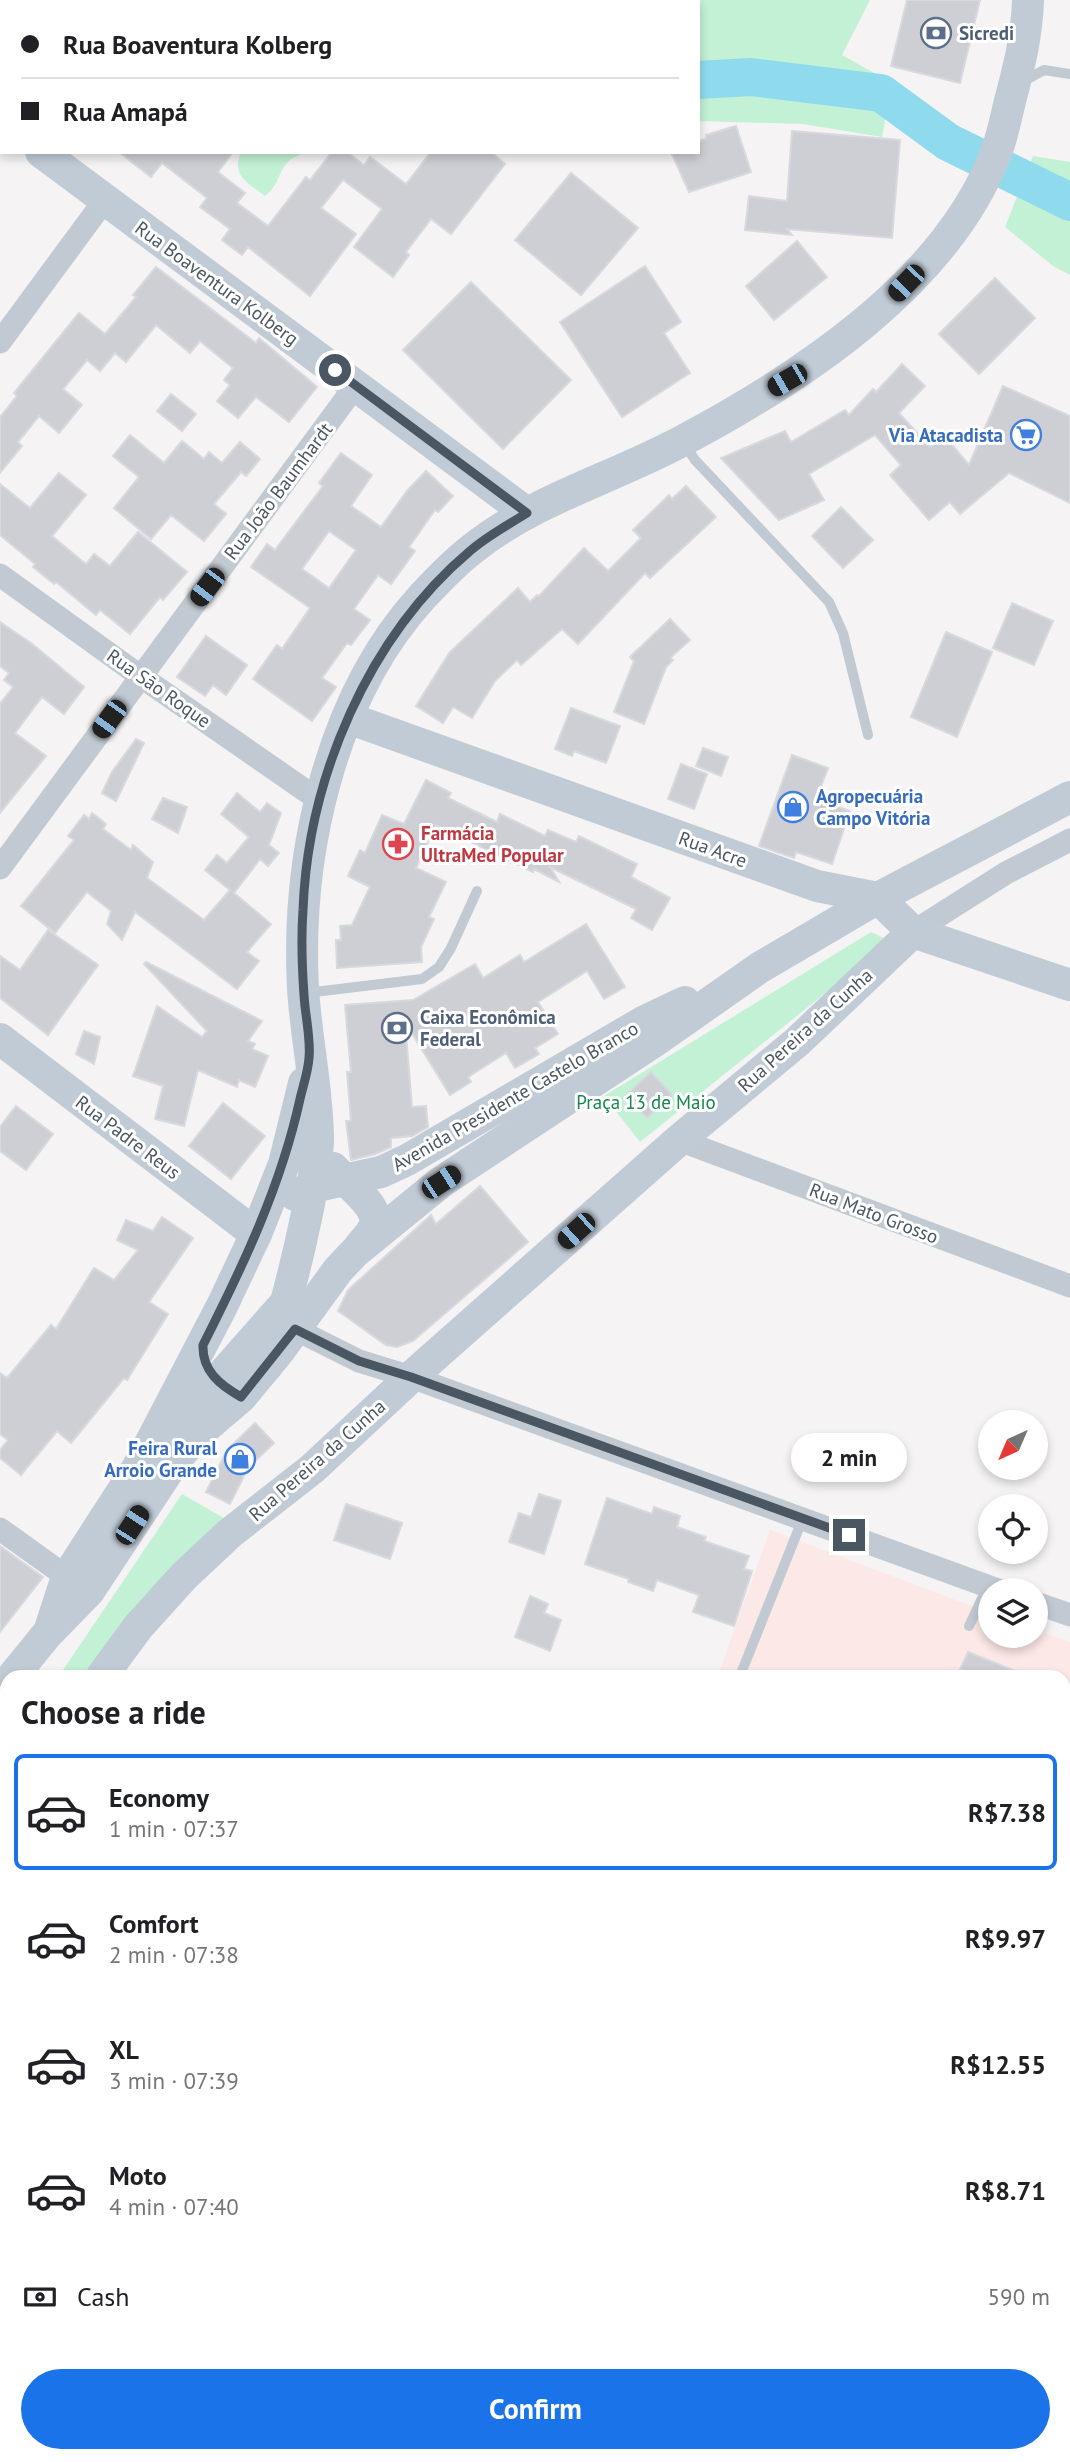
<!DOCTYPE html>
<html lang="en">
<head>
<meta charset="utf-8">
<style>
	:root { --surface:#fff; --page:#f2f2f2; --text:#202124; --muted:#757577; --line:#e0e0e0; --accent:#1a73e8 }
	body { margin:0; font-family:"PT Sans",sans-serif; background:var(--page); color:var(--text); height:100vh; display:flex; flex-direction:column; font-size:26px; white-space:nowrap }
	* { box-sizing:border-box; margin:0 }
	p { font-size:23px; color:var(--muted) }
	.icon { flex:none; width:38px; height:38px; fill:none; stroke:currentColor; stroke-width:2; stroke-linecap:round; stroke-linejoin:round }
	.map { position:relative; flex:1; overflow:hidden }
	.side { position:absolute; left:0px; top:1670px; width:1071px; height:793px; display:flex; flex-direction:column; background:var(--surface); border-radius:21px 21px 0 0; box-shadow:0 4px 10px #0003 }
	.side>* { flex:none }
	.guide { position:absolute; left:0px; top:0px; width:700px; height:154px; box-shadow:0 4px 10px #0003; display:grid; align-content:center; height:154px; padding:0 21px; background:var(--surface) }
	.needle { width:46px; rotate:224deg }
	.tools { position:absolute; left:978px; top:1410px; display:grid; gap:14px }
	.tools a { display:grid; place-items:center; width:70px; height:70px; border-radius:50%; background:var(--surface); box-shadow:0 4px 10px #0003; font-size:35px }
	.end { position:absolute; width:32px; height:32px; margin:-16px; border:9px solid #4a5661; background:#fff; box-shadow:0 0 0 4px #fff }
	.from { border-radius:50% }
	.bubble { position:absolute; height:49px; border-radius:24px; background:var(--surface); box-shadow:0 4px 10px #0003; font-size:23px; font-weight:600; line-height:49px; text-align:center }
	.car { position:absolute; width:21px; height:42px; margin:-21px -10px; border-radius:9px; box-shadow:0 0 5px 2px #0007; background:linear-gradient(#222 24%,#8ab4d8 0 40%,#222 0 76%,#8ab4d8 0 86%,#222 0) }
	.guide b { display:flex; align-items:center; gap:24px; height:66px; font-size:26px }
	.guide b+b { border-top:2px solid var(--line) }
	.guide i { width:18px; height:18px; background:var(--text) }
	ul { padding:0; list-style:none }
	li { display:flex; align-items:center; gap:21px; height:116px; margin:0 14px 10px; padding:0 7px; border:4px solid transparent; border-radius:10px }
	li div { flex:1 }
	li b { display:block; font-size:26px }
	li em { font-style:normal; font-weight:600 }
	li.on { border-color:var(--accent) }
	li>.icon { width:63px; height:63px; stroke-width:1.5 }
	h2 { padding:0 21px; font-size:32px; line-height:84px }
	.pay { display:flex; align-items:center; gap:18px; height:77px; padding:0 21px; font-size:26px }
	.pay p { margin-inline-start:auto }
	.primary-button { display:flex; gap:14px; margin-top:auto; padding:14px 21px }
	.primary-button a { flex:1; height:80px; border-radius:42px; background:var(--accent); color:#fff; font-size:28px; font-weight:600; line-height:80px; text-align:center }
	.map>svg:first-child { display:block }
</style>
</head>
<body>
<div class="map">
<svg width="1070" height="2462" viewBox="0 0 1070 2462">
	<rect width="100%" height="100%" fill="#f5f3f3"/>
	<path fill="#fce8e6" d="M 770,1530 L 990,1613 L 990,1636 L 1036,1636 L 1036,1630 L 1070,1642 L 1070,1981 L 1064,1991 L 1064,1676 L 718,1676 Z"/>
	<g fill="#c3f1d5">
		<path d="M 66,0 L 870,0 L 842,55 L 892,83 L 882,137 L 803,124 L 698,121 L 698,2 Z"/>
		<path d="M 241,152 L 306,152 C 301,155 293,157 289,161 C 277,172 281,183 265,196 C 248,183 231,176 241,152 Z"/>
		<path d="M 1033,156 L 1070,162 L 1070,275 L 1053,266 L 1005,227 Z"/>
		<path d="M 871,932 L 890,941 L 640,1142 L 604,1096 Z"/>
		<path d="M 182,1494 L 229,1521 L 91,1676 L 59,1676 Z"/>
		<path d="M 7,1743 L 7,1796 L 0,1806 L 0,1752 Z"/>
	</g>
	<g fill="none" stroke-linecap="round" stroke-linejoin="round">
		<g stroke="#90daee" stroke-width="38">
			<path d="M 195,0 L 197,2"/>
			<path d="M 698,80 L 751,77 L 881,93 L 948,142 L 1070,202"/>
		</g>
	</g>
	<g fill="#cdcfd5" stroke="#d7d9de" stroke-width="2" fill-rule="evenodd">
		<path d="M 907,0 L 980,0 L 960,83 L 891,66 Z"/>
		<path d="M 736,126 L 751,172 L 689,192 L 671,152 L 698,152 L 698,142 L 707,138 L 706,135 Z"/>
		<path d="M 792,131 L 900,140 L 892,238 L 787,229 L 792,235 L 745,230 L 749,196 L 787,201 Z"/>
		<path d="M 119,152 L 233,152 L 218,172 L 245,193 L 237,203 L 268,226 L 306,177 L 310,180 L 332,152 L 347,152 L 364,165 L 370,157 L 406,184 L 431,152 L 491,152 L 505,164 L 451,234 L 431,219 L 406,252 L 409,255 L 393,277 L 354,247 L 382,209 L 343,180 L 321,208 L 356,234 L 310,296 L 248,247 L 242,255 L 222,240 L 230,229 L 200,207 L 207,198 L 162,163 L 151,177 Z"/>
		<path d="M 571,173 L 638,228 L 581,295 L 515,240 Z"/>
		<path d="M 797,241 L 827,277 L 774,320 L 746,286 Z"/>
		<path d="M 645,266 L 681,322 L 664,333 L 690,373 L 622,417 L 560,322 Z"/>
		<path d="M 156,267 L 256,343 L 259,338 L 317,387 L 289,422 L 256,397 L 238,418 L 217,401 L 230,385 L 224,380 L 233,368 L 200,341 L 190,353 L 156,325 L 126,362 L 115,353 L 100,371 L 87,360 L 63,389 L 82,405 L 59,433 L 39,416 L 18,442 L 22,446 L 0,473 L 0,417 L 17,396 L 14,393 L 79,313 L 105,334 L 136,297 L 133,295 Z"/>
		<path d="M 995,278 L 1035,318 L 979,374 L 939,334 Z"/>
		<path d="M 471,282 L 571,380 L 503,449 L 403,350 Z"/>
		<path d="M 902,364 L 925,386 L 899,413 L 930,447 L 944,435 L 969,465 L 1003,386 L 1070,416 L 1070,503 L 1009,473 L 960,514 L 950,502 L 929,520 L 890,475 L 901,465 L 875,435 L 809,474 L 824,500 L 779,520 L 721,458 L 785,431 L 791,442 L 845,410 L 849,415 L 873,389 L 876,392 Z"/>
		<path d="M 171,394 L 196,414 L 182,431 L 157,411 Z"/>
		<path d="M 130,435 L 164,463 L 182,441 L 204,459 L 209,452 L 222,463 L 240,442 L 260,459 L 246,476 L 241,472 L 214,504 L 226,514 L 204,541 L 171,515 L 151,539 L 114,508 L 139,477 L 113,456 Z"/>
		<path d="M 341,453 L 372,475 L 351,506 L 381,527 L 407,491 L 426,471 L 453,496 L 438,512 L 435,510 L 409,547 L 415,551 L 391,584 L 378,575 L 354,609 L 370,620 L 351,645 L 347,643 L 322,678 L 336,687 L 312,721 L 253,679 L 277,645 L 282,649 L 310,608 L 251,567 L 267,544 L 275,550 L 323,486 L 319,483 ZM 329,531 L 356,550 L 329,588 L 302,569 Z"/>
		<path d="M 59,473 L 86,495 L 52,536 L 86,564 L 94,554 L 110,566 L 138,532 L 187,572 L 163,600 L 160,597 L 130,634 L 100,610 L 96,615 L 56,582 L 54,584 L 33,567 L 35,564 L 0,535 L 0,484 L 30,508 Z"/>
		<path d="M 686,486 L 716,517 L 650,578 L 645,573 L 578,644 L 562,629 L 521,665 L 517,660 L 495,681 L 472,718 L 453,707 L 443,723 L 416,706 L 450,652 L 518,588 L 530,602 L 537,595 L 539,596 L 584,548 L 608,571 L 641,538 L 633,530 L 669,495 L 672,499 Z"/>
		<path d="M 841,507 L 873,540 L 843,568 L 812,536 Z"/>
		<path d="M 1012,603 L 1053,621 L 1034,665 L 993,648 Z"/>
		<path d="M 670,619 L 690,640 L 670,658 L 673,660 L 666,667 L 644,724 L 614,712 L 634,661 L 630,657 Z"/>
		<path d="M 0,622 L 31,643 L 84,687 L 64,714 L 42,697 L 15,733 L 46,756 L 0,813 L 0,704 L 13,687 L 4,680 L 9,673 L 0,666 Z"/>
		<path d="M 946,632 L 992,652 L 957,737 L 911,717 Z"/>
		<path d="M 206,636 L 247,665 L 226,695 L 213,685 L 205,696 L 177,677 Z"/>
		<path d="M 571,708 L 620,726 L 606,763 L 574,751 L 572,756 L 555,749 Z"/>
		<path d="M 136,739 L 144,743 L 116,801 L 102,793 L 112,772 Z"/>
		<path d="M 703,748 L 728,757 L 721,776 L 696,766 Z"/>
		<path d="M 792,755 L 828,768 L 816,799 L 850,811 L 832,864 L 796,852 L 794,858 L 759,846 Z"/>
		<path d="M 681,764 L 707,774 L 694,809 L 668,799 Z"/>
		<path d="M 426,780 L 451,793 L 448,798 L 497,822 L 500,814 L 545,836 L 548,830 L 576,842 L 579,836 L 637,864 L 631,877 L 670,898 L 652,930 L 631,918 L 636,909 L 550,867 L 559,882 L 534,869 L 533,872 L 436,825 L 416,868 L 446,882 L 429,917 L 434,919 L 421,947 L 422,962 L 337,968 L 336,940 L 341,940 L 340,926 L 352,925 L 370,887 L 348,876 L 360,850 L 365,853 L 382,815 L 404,824 Z"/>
		<path d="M 237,793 L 260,812 L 267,803 L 281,813 L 269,845 L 279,853 L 268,866 L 260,859 L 234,893 L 271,924 L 247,952 L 259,961 L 237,989 L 135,912 L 122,940 L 107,924 L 111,911 L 87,892 L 55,933 L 21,906 L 74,840 L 68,836 L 84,815 L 89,819 L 92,813 L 106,824 L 103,829 L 131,850 L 133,845 L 153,862 L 147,878 L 204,920 L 230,890 L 205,870 L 217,855 L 227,863 L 249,837 L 221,814 Z"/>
		<path d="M 163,798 L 187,807 L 178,833 L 152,819 Z"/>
		<path d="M 586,924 L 625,987 L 604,999 L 587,971 L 538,1002 L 558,1034 L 535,1048 L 539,1054 L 515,1068 L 506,1053 L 468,1077 L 471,1082 L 450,1095 L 405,1022 L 412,1107 L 426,1106 L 428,1127 L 412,1136 L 391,1138 L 391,1147 L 375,1154 L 351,1160 L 346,1121 L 351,1121 L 347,1072 L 351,1072 L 345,1005 L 413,1000 L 475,964 L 483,978 L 520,955 L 524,962 Z"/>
		<path d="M 48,930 L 98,965 L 48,1035 L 0,998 L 0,956 L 20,970 Z"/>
		<path d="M 146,962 L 262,1021 L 248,1041 L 255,1044 L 252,1049 L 268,1056 L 255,1087 L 239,1080 L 237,1087 L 198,1070 L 184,1126 L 155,1119 L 163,1086 L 133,1076 L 157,1006 L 202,1037 L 207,1031 L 144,964 Z"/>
		<path d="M 84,1031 L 100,1037 L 94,1064 L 76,1054 Z"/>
		<path d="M 651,1072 L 672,1095 L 647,1118 L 626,1095 Z"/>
		<path d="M 223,1103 L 265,1136 L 231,1179 L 189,1146 Z"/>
		<path d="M 16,1106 L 53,1134 L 26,1170 L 0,1151 L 0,1127 Z"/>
		<path d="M 480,1186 L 528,1242 L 413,1341 L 397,1347 L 386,1345 L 338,1311 L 348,1290 L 431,1215 L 436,1224 Z"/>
		<path d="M 162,1217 L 193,1238 L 149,1302 L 168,1314 L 127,1380 L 124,1378 L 71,1443 L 57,1431 L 21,1475 L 0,1458 L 0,1450 L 8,1440 L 0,1434 L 0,1373 L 7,1378 L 51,1325 L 56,1329 L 94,1268 L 114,1280 L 138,1250 L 117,1240 L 126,1220 L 153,1231 Z"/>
		<path d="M 255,1423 L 274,1443 L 248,1468 L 230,1504 L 206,1492 L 227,1450 Z"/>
		<path d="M 539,1494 L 561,1501 L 544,1554 L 509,1542 L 519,1513 L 531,1517 Z"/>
		<path d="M 607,1498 L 652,1514 L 654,1507 L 680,1516 L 677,1527 L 706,1537 L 704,1541 L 749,1556 L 744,1569 L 752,1571 L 734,1626 L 693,1612 L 699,1595 L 657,1580 L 653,1591 L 628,1582 L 629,1579 L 585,1564 Z"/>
		<path d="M 346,1504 L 402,1523 L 390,1559 L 334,1540 Z"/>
		<path d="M 0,1546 L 43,1577 L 0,1632 Z"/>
		<path d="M 530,1596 L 548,1604 L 544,1613 L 561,1620 L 550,1651 L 515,1637 Z"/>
		<path d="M 968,1652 L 1028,1676 L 957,1676 Z"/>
	</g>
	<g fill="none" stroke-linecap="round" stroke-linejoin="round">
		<g stroke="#c1cad2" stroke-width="10">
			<path d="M 1020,83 L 1044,70 L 1070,74"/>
			<path d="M 684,443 L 695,460 L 829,602 L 843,633 L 868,735"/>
			<path d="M 306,993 L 422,979 L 439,967 L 451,948 L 477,891"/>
			<path d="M 969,1626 L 988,1586"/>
			<path d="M 740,1676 L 803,1518"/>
			<path d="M 1064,1890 L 1070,1886"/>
			<path d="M 725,2455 L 730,2462"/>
		</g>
		<g stroke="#c1cad2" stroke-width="23">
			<path d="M 0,342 L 104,201"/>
			<path d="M 0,575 L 140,676 L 319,800"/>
			<path d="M 0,868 L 356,385"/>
			<path d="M 913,932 L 1006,873 L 1070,840"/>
			<path d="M 679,1140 L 1070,1286"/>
			<path d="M 295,1329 L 359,1361 L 411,1377 L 1001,1591"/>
			<path d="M 0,1529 L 67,1577"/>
			<path d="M 1036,1603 L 1070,1615"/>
			<path d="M 0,2432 L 7,2434"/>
			<path d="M 71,2455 L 92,2462"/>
			<path d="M 425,2462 L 428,2455"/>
		</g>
		<g stroke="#c1cbd6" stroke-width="32">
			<path d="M 0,121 L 2,122"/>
			<path d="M 41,152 L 527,513"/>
			<path d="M 348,718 L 817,886 L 878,898 L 913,932 L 1070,985"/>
			<path d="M 0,1039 L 256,1234"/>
			<path d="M 333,1168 C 345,1182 382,1207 374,1227 C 371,1234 365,1240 360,1246"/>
			<path d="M 295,1195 L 312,1187 L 381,1172 L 407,1160 L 643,1022 L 685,1002"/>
			<path d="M 267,1366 C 284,1314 297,1262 308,1209 C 312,1187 317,1163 318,1141 C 318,1090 306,1039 303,988 C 296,855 330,698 422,597 C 437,581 454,563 471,550 C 534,499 614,478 684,440 C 802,377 948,282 997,150 C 1003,134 1006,117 1010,101 C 1019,67 1027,35 1028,0"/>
			<path d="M 174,1438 L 214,1384 L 281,1308"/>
			<path d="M 51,1626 L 67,1577 L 138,1467 L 222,1306 L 256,1234 L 284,1164 L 304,1083"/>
			<path d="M 13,1676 L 48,1633 L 89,1591 L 176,1459 L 200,1432 L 241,1397 L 279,1351 L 338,1270 L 355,1252 L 441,1182 L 655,1041 L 759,968 L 878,898 L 1070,797"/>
			<path d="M 102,1676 L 138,1627 L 184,1576 L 230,1533 L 312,1469 L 411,1377 L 679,1140 L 797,1042 L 913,932"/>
			<path d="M 0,1829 L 7,1818"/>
		</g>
	</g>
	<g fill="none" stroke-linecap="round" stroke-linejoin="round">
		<path stroke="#4a5661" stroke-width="9" d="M 335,370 L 527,513 C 508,525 487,536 470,551 C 368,637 308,778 303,910 C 301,938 302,967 304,995 C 305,1015 311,1038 309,1058 C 308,1072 303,1086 300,1099 C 281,1186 243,1266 203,1345 C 202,1371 220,1385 241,1397 L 295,1329 L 359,1361 L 411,1377 L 849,1535"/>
	</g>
	<defs>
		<g id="bank-ring" transform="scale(1.575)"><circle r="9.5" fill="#fff" stroke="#5c6f8a" stroke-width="1.5"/><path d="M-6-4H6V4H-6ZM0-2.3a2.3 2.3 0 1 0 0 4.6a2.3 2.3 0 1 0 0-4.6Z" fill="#5c6f8a"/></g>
		<g id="supermarket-ring" transform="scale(1.575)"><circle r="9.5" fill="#fff" stroke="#3f7fe0" stroke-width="1.5"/><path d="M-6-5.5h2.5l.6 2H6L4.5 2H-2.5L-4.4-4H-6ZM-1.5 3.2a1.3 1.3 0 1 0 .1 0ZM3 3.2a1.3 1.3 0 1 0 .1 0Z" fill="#3f7fe0"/></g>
		<g id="shop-ring" transform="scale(1.575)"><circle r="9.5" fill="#fff" stroke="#3f7fe0" stroke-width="1.5"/><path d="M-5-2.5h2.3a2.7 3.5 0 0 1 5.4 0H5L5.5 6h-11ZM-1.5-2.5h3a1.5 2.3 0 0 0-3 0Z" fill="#3f7fe0"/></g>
		<g id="pharmacy-ring" transform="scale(1.575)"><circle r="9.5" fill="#fff" stroke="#e0444e" stroke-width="1.5"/><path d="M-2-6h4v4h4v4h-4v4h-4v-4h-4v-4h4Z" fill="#e0444e"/></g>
	</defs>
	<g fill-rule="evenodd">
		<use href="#bank-ring" x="936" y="33"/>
		<use href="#supermarket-ring" x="1026" y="435"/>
		<use href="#shop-ring" x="793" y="807"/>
		<use href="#pharmacy-ring" x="398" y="844"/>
		<use href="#bank-ring" x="397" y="1028"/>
		<use href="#shop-ring" x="240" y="1459"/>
	</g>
	<g text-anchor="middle" stroke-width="6" stroke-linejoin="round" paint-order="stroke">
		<g font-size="19" font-weight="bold" fill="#4e5e75" stroke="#fff" text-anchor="start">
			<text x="959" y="40">Sicredi</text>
			<text x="420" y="1024">Caixa Econômica<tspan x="420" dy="22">Federal</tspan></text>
		</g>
		<g font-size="19" fill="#4a5661" stroke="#fff">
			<text transform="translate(217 283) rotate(36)" y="7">Rua Boaventura Kolberg</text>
			<text transform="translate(278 491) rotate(-53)" y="7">Rua João Baumhardt</text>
			<text transform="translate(159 688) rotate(35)" y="7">Rua São Roque</text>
			<text transform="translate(713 849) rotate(20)" y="7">Rua Acre</text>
			<text transform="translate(805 1030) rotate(-42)" y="7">Rua Pereira da Cunha</text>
			<text transform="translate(515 1096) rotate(-30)" y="7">Avenida Presidente Castelo Branco</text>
			<text transform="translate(128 1137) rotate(37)" y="7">Rua Padre Reus</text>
			<text transform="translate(874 1213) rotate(21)" y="7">Rua Mato Grosso</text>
			<text transform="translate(317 1460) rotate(-41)" y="7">Rua Pereira da Cunha</text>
		</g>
		<g font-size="19" font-weight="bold" fill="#366cbe" stroke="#fff" text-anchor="end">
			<text x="1003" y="442">Via Atacadista</text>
			<text x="816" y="803" text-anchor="start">Agropecuária<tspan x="816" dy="22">Campo Vitória</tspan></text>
			<text x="217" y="1455">Feira Rural<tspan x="217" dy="22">Arroio Grande</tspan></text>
		</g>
		<g font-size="19" font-weight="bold" fill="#be3a42" stroke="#fff" text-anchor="start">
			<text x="421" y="840">Farmácia<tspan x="421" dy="22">UltraMed Popular</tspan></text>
		</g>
		<g font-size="19" fill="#17864f" stroke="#fff">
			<text x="646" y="1109">Praça 13 de Maio</text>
		</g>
	</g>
</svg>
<div class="tools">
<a><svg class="needle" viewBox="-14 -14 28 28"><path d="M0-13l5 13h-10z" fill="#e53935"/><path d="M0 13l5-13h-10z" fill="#757577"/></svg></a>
<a><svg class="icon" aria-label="locate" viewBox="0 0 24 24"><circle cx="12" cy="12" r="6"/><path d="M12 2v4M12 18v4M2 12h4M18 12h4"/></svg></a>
<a><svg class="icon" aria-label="layers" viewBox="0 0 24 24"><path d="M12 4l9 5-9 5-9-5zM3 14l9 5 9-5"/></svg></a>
</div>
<i class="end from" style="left:335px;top:370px"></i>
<i class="end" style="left:849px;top:1535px"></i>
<div class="bubble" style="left:791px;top:1433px;width:116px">2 min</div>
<i class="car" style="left:906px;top:283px;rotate:224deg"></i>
<i class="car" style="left:787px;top:380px;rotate:240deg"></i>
<i class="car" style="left:207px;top:587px;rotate:217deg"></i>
<i class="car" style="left:109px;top:719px;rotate:216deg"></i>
<i class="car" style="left:441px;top:1182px;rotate:57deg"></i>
<i class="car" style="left:576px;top:1231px;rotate:228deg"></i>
<i class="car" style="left:132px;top:1525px;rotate:33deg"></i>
<div class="guide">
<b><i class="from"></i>Rua Boaventura Kolberg</b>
<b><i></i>Rua Amapá</b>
</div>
<section class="side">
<h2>Choose a ride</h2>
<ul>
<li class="on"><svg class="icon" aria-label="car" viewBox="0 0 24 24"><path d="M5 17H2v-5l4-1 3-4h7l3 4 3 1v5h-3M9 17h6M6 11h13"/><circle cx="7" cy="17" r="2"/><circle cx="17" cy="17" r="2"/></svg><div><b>Economy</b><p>1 min · 07:37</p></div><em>R$7.38</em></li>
<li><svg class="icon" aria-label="car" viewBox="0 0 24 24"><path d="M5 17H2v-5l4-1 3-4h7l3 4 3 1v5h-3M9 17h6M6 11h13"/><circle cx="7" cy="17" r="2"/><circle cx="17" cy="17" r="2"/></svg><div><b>Comfort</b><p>2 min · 07:38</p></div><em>R$9.97</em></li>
<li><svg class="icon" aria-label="car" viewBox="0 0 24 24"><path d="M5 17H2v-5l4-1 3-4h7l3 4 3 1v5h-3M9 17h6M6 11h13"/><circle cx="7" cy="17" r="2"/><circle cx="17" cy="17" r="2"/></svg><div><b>XL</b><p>3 min · 07:39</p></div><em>R$12.55</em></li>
<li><svg class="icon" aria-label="car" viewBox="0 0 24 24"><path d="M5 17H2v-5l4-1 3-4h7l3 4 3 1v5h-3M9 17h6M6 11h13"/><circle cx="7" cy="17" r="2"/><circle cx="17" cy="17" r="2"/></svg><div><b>Moto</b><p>4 min · 07:40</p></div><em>R$8.71</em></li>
</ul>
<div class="pay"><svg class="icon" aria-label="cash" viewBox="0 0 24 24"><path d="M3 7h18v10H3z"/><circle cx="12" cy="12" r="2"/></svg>Cash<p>590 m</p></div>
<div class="primary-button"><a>Confirm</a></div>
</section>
</div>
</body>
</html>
